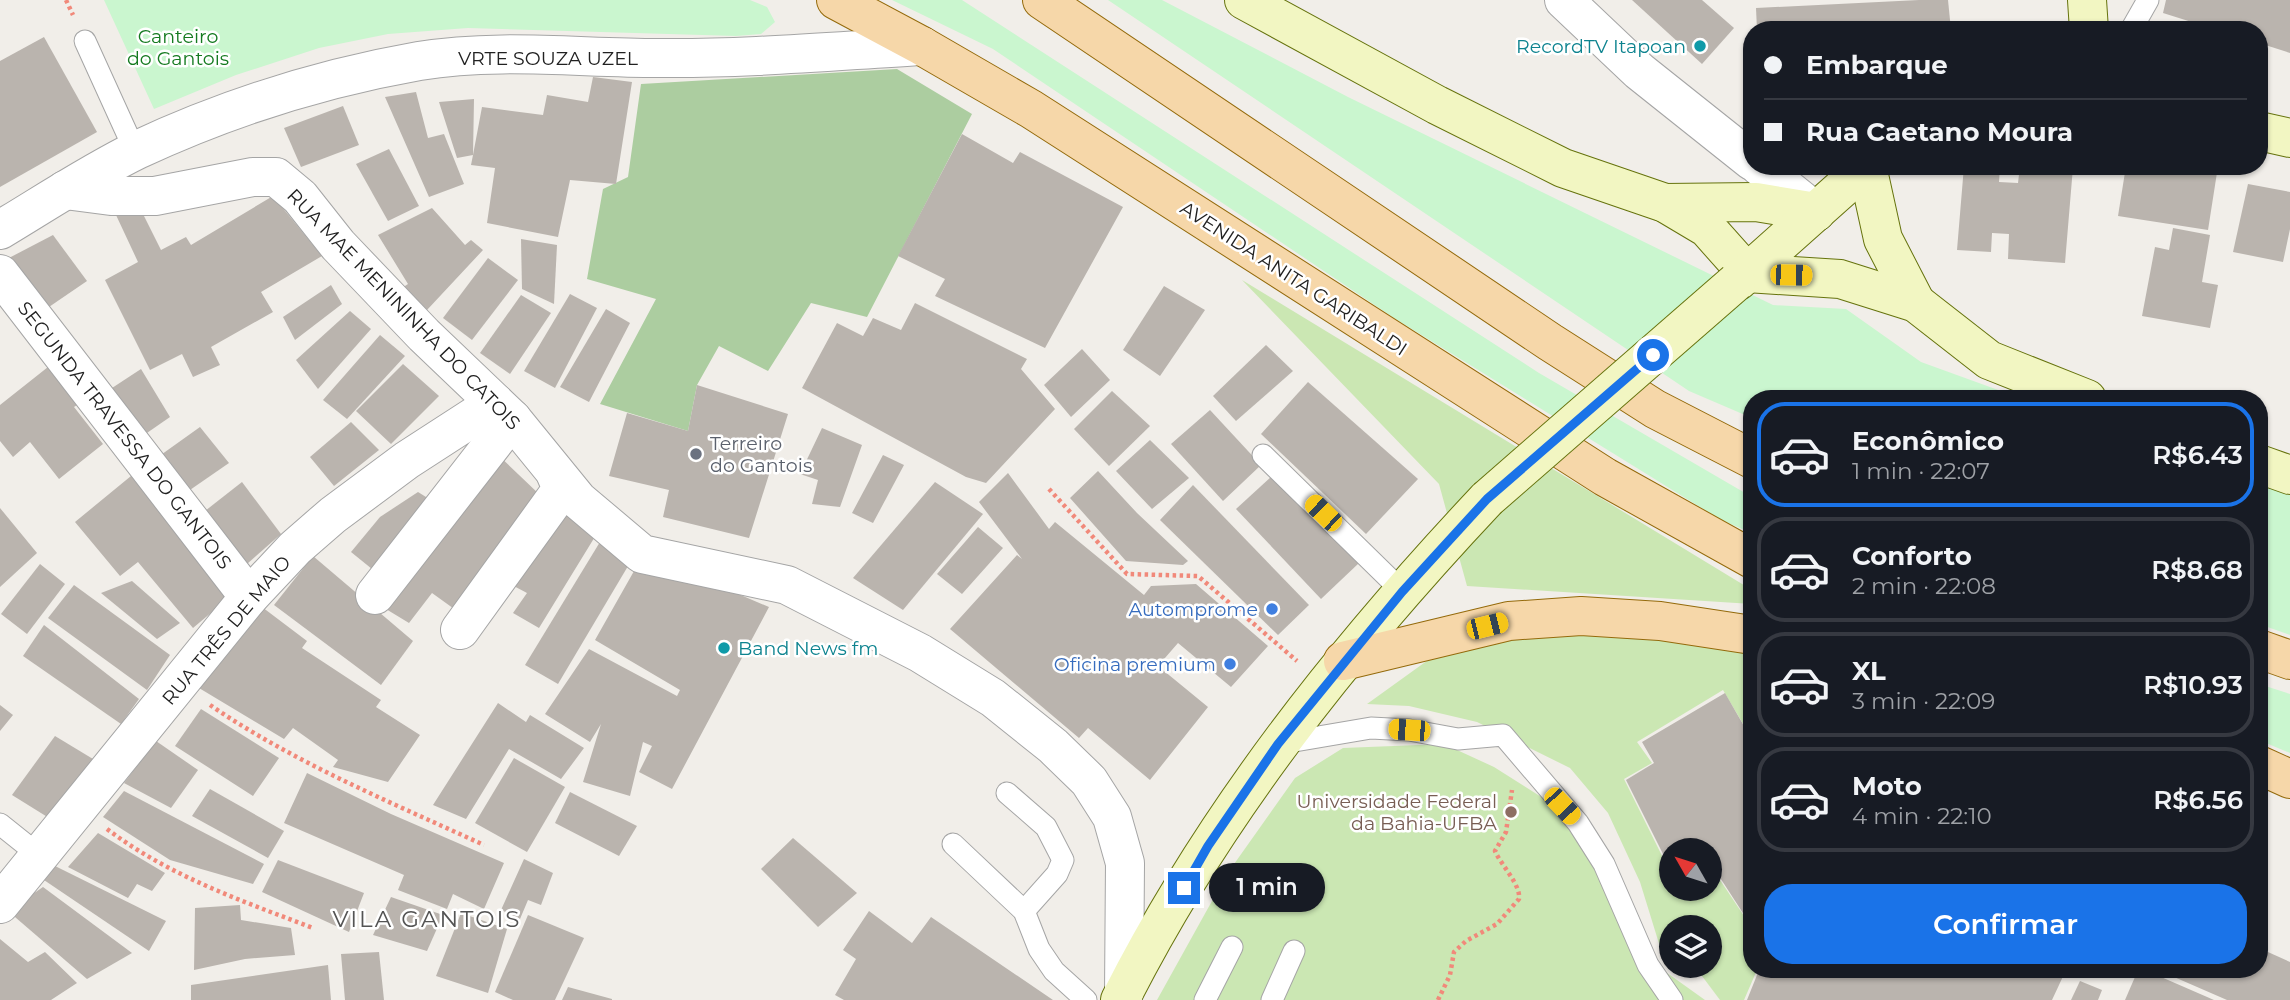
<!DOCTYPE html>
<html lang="pt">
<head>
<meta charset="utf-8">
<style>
	:root { --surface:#171b24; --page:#20242c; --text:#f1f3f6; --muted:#9ea1a6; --line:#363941; --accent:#1a73e8 }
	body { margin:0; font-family:Montserrat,sans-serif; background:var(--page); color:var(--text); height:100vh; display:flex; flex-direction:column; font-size:26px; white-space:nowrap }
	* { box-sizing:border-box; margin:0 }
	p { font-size:23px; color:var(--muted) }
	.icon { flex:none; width:38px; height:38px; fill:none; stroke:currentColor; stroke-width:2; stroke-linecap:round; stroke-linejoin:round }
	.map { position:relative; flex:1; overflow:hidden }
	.panel { position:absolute; left:1743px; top:390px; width:525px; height:588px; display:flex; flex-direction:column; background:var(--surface); border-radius:28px; box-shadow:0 2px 5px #0004 }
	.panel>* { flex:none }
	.guide { position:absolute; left:1743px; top:21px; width:525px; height:154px; border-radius:28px; box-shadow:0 2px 5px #0004; display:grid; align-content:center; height:154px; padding:0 21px; background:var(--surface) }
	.needle { width:46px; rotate:309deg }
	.fabs { position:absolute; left:1659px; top:838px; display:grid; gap:14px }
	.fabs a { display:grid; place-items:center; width:63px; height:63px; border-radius:50%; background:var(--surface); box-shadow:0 2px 5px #0004; font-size:35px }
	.end { position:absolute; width:32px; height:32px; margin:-16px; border:9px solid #1a73e8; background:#fff; box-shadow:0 0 0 4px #fff }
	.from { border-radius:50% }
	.bubble { position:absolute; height:49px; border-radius:24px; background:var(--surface); box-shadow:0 2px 5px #0004; font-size:23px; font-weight:600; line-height:49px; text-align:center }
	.car { position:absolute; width:21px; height:42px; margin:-21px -10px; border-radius:9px; box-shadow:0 0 5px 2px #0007; background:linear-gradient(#f5c518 24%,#345 0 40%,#f5c518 0 76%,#345 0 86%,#f5c518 0) }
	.guide b { display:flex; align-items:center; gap:24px; height:66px; font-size:26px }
	.guide b+b { border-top:2px solid var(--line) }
	.guide i { width:18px; height:18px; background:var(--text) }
	ul { padding:12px 0 0; list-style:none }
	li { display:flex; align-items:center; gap:21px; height:105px; margin:0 14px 10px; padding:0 7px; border:4px solid var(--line); border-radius:28px }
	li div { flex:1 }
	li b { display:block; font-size:26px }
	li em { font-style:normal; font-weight:600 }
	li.active { border-color:var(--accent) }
	li>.icon { width:63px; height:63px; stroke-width:1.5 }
	.primary-button { display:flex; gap:14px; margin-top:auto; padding:14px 21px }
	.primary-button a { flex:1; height:80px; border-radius:28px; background:var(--accent); color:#fff; font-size:28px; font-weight:600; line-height:80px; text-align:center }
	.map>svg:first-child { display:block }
</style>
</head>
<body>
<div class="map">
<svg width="2290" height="1000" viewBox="0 0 2290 1000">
	<rect width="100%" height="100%" fill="#f1eee9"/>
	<g fill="#cbe7b3">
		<path d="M 1242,280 L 1752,590 L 1752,604 L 1467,586 L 1439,484 Z"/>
		<path d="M 1572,625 L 1752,653 L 1752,739 L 1723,690 L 1637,742 L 1652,763 L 1624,779 L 1671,874 L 1671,889 L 1679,889 L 1681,893 L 1689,889 L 1710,889 L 1710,878 L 1716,874 L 1752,928 L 1752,970 L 1757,970 L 1744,1000 L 1720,1000 L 1702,976 L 1686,966 L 1710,966 L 1710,928 L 1671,928 L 1671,957 L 1661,950 L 1640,882 L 1608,813 L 1570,768 L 1477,722 L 1409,706 L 1367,704 L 1467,632 Z"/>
		<path d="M 1444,744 L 1494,767 L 1543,798 L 1580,832 L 1649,960 L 1705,1000 L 1157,1000 L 1227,874 L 1295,778 L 1343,748 Z"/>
	</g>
	<path fill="#accda0" d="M 897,69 L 972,114 L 867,317 L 811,303 L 768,371 L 719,346 L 697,385 L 688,431 L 600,404 L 656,299 L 587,279 L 603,189 L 628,177 L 641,84 Z"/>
	<g fill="#caf6cf">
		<path d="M 104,0 L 750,0 L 767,7 L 775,22 L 761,34 L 736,36 L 468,28 L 388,34 L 319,48 L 236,75 L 154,109 Z"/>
		<path d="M 892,0 L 962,0 L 1539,373 L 1752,497 L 1752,533 L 1721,520 L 1394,318 L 993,49 Z"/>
		<path d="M 1108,0 L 1162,0 L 1348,97 L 1773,305 L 1846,309 L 1921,362 L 2023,399 L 1752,399 L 1752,418 L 1689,391 Z"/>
		<path d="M 2259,484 L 2290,495 L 2290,635 L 2259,624 Z"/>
		<path d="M 2259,684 L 2290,694 L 2290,753 L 2259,740 Z"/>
	</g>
	<g fill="#bab4ae">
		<path d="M 1632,0 L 1702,0 L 1734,28 L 1702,64 Z"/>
		<path d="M 1919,0 L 1948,0 L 1951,30 L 1757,30 L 1756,8 Z"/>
		<path d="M 2166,0 L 2290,0 L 2290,53 L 2259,43 L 2259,30 L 2217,30 L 2163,13 Z"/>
		<path d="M 44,37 L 97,132 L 0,187 L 0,61 Z"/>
		<path d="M 593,77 L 632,82 L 616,184 L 570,180 L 558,237 L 487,223 L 495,168 L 471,165 L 473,155 L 457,158 L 439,102 L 474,99 L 473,155 L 482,107 L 543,115 L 547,95 L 588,102 Z"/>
		<path d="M 416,92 L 428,138 L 444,134 L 464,184 L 429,197 L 385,97 Z"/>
		<path d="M 343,106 L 359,145 L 301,167 L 284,128 Z"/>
		<path d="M 962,134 L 1013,163 L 1020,152 L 1123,207 L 1045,348 L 935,296 L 945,279 L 898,256 Z"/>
		<path d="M 389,149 L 419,206 L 388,221 L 356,164 Z"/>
		<path d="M 1964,166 L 2000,166 L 1999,182 L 2018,183 L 2020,166 L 2073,167 L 2065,263 L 2008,259 L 2009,234 L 1992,233 L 1991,252 L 1957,250 Z"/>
		<path d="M 2126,166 L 2218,166 L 2208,230 L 2118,216 Z"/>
		<path d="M 2248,184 L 2290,192 L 2290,229 L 2283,262 L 2233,252 Z"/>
		<path d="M 273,196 L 322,256 L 261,292 L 273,312 L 211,347 L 220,365 L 193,377 L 182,354 L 150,370 L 105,280 L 138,262 L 116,215 L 142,212 L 161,250 L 186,237 L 191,245 Z"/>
		<path d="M 432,208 L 465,245 L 471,240 L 483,250 L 427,310 L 402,288 L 408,284 L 378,235 Z"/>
		<path d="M 2173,228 L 2210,235 L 2202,282 L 2218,285 L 2210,328 L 2142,316 L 2155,247 L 2169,250 Z"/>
		<path d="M 53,235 L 87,281 L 46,309 L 7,259 Z"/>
		<path d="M 521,239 L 557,245 L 554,304 L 522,289 Z"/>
		<path d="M 488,258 L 518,280 L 472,340 L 443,318 Z"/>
		<path d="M 331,285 L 342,304 L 295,340 L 283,317 Z"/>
		<path d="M 1164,286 L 1205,310 L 1160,376 L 1123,350 Z"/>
		<path d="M 570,294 L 597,308 L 555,388 L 524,371 Z"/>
		<path d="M 521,295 L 551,313 L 510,374 L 480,353 Z"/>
		<path d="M 915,303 L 1027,359 L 1021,369 L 1055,409 L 986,483 L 966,477 L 802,388 L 837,323 L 863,336 L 873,318 L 901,330 Z"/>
		<path d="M 606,309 L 630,323 L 589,402 L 560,387 Z"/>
		<path d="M 350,311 L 371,329 L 318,389 L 296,360 Z"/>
		<path d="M 380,335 L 405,356 L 347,419 L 323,400 Z"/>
		<path d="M 1266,345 L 1293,371 L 1236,421 L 1213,396 Z"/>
		<path d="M 1082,349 L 1110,380 L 1071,417 L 1044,385 Z"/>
		<path d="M 403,364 L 439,396 L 391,444 L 356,411 Z"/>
		<path d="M 48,367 L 80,403 L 74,407 L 103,444 L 59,479 L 30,442 L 13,457 L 0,441 L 0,405 Z"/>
		<path d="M 141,369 L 170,417 L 144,435 L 112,388 Z"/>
		<path d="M 1308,382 L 1418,479 L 1366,534 L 1261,434 Z"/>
		<path d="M 697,385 L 788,414 L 749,538 L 663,517 L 669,490 L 609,476 L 627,413 L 688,431 Z"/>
		<path d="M 1112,391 L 1150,426 L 1109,466 L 1074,429 Z"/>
		<path d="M 1210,410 L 1261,465 L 1223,501 L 1171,444 Z"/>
		<path d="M 351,422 L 379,450 L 334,486 L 310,457 Z"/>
		<path d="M 200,427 L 229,463 L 187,492 L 158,457 Z"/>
		<path d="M 822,428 L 862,445 L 840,507 L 812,504 L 818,480 L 800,474 Z"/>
		<path d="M 1150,440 L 1189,478 L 1152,509 L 1116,471 Z"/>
		<path d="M 496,453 L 540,495 L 457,611 L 432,593 L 409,623 L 381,606 Z"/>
		<path d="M 883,455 L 904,465 L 873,523 L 852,513 Z"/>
		<path d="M 1098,471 L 1137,513 L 1188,561 L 1183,565 L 1126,561 L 1070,498 Z"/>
		<path d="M 1008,473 L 1049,529 L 1055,522 L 1144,595 L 1151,586 L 1196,584 L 1268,646 L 1231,687 L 1178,643 L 1158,666 L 1208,707 L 1150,780 L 1088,728 L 1079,738 L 950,629 L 1017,555 L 1022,559 L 979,502 Z"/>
		<path d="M 131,476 L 232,595 L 193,628 L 138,562 L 120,576 L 75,522 Z"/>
		<path d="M 1272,476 L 1359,563 L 1321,599 L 1236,509 Z"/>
		<path d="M 242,482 L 281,534 L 247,564 L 205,511 Z"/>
		<path d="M 935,482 L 983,514 L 903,610 L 853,578 Z"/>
		<path d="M 1193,485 L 1309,605 L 1278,635 L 1160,520 Z"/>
		<path d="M 418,492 L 434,502 L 372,569 L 351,552 L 380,517 Z"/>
		<path d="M 0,508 L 37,553 L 0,587 Z"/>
		<path d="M 562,510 L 596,535 L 539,628 L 513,613 L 527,593 L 510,584 Z"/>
		<path d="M 978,527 L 1003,548 L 962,594 L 937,574 Z"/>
		<path d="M 603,537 L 631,561 L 558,684 L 525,665 Z"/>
		<path d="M 313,556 L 413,641 L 381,685 L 274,605 Z"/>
		<path d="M 40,564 L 65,584 L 27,634 L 1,614 Z"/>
		<path d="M 638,564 L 729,590 L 769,607 L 672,789 L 639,772 L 652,746 L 643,742 L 630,796 L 583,782 L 601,724 L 590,742 L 545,714 L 589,649 L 677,696 L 680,690 L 595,640 Z"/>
		<path d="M 132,581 L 180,623 L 157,639 L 101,593 Z"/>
		<path d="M 74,585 L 170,655 L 147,690 L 48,618 Z"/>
		<path d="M 262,607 L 307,641 L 302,648 L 381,700 L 376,707 L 420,735 L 388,782 L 333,767 L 338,760 L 293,728 L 284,739 L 199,688 Z"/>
		<path d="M 44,625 L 139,699 L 121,724 L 23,656 Z"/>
		<path d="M 1725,693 L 1752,740 L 1752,853 L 1746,856 L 1752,864 L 1752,927 L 1717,873 L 1710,877 L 1710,850 L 1671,850 L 1671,870 L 1626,780 L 1654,763 L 1642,742 Z"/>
		<path d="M 498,703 L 526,722 L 530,715 L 584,748 L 561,779 L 509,749 L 466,819 L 433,805 Z"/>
		<path d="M 0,705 L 13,715 L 0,731 Z"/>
		<path d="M 201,709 L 279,758 L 253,796 L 175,746 Z"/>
		<path d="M 55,736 L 93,759 L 49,818 L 12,795 Z"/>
		<path d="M 156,741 L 198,770 L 171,808 L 124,783 Z"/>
		<path d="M 514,758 L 565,787 L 527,852 L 475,823 Z"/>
		<path d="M 307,773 L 391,814 L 504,863 L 484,909 L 453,894 L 447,909 L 398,890 L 404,875 L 284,823 Z"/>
		<path d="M 210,789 L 284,831 L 268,858 L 192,816 Z"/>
		<path d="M 124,791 L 264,864 L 253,884 L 170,860 L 103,817 Z"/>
		<path d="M 570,792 L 637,826 L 619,856 L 555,823 Z"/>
		<path d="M 98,833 L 165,873 L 152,891 L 137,884 L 128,898 L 68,867 Z"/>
		<path d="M 793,838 L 857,893 L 818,927 L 761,869 Z"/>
		<path d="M 524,859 L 553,873 L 541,905 L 528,900 L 520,919 L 501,910 Z"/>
		<path d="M 278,860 L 364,893 L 349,932 L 262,892 Z"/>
		<path d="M 51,864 L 166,921 L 149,951 L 41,878 Z"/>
		<path d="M 43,887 L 132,953 L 87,979 L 8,911 Z"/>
		<path d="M 391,897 L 443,915 L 427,951 L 373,935 Z"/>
		<path d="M 240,905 L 241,920 L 291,928 L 295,955 L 245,959 L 194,970 L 195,908 Z"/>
		<path d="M 869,911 L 912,943 L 931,917 L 1053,1000 L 844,1000 L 835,995 L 856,959 L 843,950 Z"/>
		<path d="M 461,913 L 507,929 L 488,993 L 436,976 Z"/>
		<path d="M 528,915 L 584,938 L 555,1000 L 513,1000 L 495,992 Z"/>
		<path d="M 0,939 L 28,962 L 45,952 L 77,983 L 51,1000 L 0,1000 Z"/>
		<path d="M 2259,948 L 2290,962 L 2290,1000 L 2227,1000 L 2158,970 L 2259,970 Z"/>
		<path d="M 379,952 L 384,1000 L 345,1000 L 341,954 Z"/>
		<path d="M 328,965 L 331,1000 L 191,1000 L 191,985 Z"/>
		<path d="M 1759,970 L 2066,970 L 2052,1000 L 1747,1000 Z"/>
		<path d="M 2138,970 L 2145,970 L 2214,1000 L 2125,1000 Z"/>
		<path d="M 2080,981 L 2102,990 L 2098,1000 L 2071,1000 Z"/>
		<path d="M 568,987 L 612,999 L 612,1000 L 562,1000 Z"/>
	</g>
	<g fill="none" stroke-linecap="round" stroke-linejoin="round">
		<g stroke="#a5a5a5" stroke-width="23">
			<g id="lane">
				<path d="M 2131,30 L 2148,0"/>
				<path d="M 85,41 L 135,151"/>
				<path d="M 1263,455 L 1402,591"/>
				<path d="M 1283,743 L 1371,728 L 1409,730 L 1458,739 L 1503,735 L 1578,823 L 1604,864 L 1648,965 L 1672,1000"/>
				<path d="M 1007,793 L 1046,827 L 1063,860 L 1057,874 L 1024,911"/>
				<path d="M 0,824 L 40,856"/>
				<path d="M 953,844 L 1024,911 L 1039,949 L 1054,971 L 1086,1000"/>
				<path d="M 1205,1000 L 1232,947"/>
				<path d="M 1272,1000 L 1294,951"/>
			</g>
		</g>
		<g stroke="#a5a5a5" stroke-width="40">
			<g id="street">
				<path d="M 1564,0 L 1639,71 L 1752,161"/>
				<path d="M 1759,166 L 1816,212"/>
				<path d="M 65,190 L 111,196 L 155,196 L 253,177 L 276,177 L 300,197 L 338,245 L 424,335 L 512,419 L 578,500 L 642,554 L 787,585 L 920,653 L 993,698 L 1053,746 L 1089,781 L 1112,817 L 1125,863 L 1124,993"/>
				<path d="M 0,230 C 45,203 90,173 137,150 C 227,108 322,78 419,61 C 498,48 579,58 658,58 C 746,59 834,51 922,46"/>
				<path d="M 0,274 L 249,597"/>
				<path d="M 375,595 L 512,419"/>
				<path d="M 460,630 L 562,489 L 556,475"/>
				<path d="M 0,904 L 249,597 L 295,548 L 333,515 L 407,460 L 495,403"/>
			</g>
		</g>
		<g stroke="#66730d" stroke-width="40">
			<g id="secondary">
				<path d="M 1244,0 L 1437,105 L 1563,168 L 1665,203 L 1707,228 L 1747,273 L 1840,279 L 1916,303 L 1989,360 L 2087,399"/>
				<path d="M 2087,0 L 2089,30"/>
				<path d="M 2259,131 L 2290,138"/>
				<path d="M 1867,166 L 1883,239 L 1916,303"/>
				<path d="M 1665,203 L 1756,202 L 1816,212"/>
				<path d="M 1738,281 L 1867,166"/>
				<path d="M 2259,464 L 2290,475"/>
				<path d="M 1120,1000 C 1214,814 1344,651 1487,499"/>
			</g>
		</g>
		<g stroke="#946a0b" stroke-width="40">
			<g id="primary">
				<path d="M 836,0 L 922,46 L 1031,109 L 1605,477 L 1752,559"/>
				<path d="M 1042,0 L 1550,342 L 1655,409 L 1752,459"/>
				<path d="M 2259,649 L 2290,660"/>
				<path d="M 1343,661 L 1509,621 L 1581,616 L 1660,621 L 1752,635"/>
				<path d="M 2259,765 L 2290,779"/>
			</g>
		</g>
		<g stroke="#f1897a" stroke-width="4.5" stroke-dasharray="3.5 3.5" stroke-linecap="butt">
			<path d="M 66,0 L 73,15"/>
			<path d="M 1049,489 L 1127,574 L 1198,576 L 1297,661"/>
			<path d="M 210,705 C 295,763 390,802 484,845"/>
			<path d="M 107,829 C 169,876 242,901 313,928"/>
			<path d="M 1438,1000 L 1450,975 L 1454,952 L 1466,941 L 1497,924 L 1519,899 C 1521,885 1501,865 1495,851 L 1506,832 L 1512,790"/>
		</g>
		<use href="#lane" stroke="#fff" stroke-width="21"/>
		<use href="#street" stroke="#fff" stroke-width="38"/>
		<use href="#secondary" stroke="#f2f6c2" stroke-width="38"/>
		<use href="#primary" stroke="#f6d7a9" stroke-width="38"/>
		<g stroke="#66730d" stroke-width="40" stroke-linecap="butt">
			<path id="secondary-bridge" d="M 1487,499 L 1736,282"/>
		</g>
		<use href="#secondary-bridge" stroke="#f2f6c2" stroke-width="38"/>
	</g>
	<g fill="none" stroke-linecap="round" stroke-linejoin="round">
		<path stroke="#1a73e8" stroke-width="9" d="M 1184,888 L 1208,846 L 1278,744 L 1402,592 L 1487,499 L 1653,355"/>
	</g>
	<g fill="#0f9aa8" stroke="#fff" stroke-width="2.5">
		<circle cx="1700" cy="46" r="7"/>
		<circle cx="724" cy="648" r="7"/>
	</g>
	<circle fill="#6b7280" stroke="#fff" stroke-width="2.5" cx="696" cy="454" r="7"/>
	<g fill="#3f7fe0" stroke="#fff" stroke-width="2.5">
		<circle cx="1272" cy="609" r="7"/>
		<circle cx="1230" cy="664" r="7"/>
	</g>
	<circle fill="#8d6e63" stroke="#fff" stroke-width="2.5" cx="1511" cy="812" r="7"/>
	<g text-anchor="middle" stroke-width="5" stroke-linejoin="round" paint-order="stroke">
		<g font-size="19" fill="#147a1f" stroke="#fff">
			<text x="178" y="43">Canteiro<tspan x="178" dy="22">do Gantois</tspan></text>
		</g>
		<g font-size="19" fill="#0d838f" stroke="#fff" text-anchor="end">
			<text x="1686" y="53">RecordTV Itapoan</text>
			<text x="738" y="655" text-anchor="start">Band News fm</text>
		</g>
		<g font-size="19" fill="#212121" stroke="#fff">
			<text x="548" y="65">VRTE SOUZA UZEL</text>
			<text transform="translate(1294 278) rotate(33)" y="7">AVENIDA ANITA GARIBALDI</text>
			<text transform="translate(404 309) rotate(46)" y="7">RUA MAE MENININHA DO CATOIS</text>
			<text transform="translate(125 435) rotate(52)" y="7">SEGUNDA TRAVESSA DO GANTOIS</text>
			<text transform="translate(226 630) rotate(-50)" y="7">RUA TRÊS DE MAIO</text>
		</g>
		<g font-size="19" fill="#5b616d" stroke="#fff" text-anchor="start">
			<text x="710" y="450">Terreiro<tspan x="710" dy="22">do Gantois</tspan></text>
		</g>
		<g font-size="19" fill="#366cbe" stroke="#fff" text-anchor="end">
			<text x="1258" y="616">Automprome</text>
			<text x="1216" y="671">Oficina premium</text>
		</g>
		<g font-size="19" fill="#785e54" stroke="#fff" text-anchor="end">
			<text x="1497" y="808">Universidade Federal<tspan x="1497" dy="22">da Bahia-UFBA</tspan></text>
		</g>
		<g font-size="23" letter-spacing="2" fill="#545454" stroke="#fff">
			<text x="427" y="927">VILA GANTOIS</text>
		</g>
	</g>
</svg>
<div class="fabs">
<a><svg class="needle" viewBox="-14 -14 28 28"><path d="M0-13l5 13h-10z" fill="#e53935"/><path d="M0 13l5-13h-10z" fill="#9ea1a6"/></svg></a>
<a><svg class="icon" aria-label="layers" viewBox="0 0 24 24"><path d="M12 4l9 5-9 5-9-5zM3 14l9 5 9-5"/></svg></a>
</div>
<i class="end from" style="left:1653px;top:355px"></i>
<i class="end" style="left:1184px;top:888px"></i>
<div class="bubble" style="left:1209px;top:863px;width:116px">1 min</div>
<i class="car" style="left:1791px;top:275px;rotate:91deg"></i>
<i class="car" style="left:1323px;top:513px;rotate:314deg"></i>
<i class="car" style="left:1487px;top:626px;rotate:76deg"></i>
<i class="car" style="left:1409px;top:730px;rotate:274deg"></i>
<i class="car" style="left:1562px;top:806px;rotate:137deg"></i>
<div class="guide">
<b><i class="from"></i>Embarque</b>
<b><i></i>Rua Caetano Moura</b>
</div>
<section class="panel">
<ul>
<li class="active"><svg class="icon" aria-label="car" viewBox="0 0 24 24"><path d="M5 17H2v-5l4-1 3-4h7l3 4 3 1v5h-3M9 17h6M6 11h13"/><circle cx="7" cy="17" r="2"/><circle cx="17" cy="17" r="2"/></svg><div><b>Econômico</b><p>1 min · 22:07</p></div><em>R$6.43</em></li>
<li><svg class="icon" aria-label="car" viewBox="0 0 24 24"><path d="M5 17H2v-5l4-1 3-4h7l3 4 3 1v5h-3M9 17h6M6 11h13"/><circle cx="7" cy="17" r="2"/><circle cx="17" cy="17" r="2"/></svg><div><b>Conforto</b><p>2 min · 22:08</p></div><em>R$8.68</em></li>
<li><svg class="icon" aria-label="car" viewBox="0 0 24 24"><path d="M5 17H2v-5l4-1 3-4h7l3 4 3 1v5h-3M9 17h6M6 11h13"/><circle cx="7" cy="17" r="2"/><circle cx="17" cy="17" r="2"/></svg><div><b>XL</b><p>3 min · 22:09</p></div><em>R$10.93</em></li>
<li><svg class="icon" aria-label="car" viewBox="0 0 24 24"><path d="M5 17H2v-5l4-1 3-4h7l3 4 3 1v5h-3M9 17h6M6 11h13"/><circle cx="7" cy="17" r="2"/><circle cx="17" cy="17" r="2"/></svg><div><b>Moto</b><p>4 min · 22:10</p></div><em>R$6.56</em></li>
</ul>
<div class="primary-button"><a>Confirmar</a></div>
</section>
</div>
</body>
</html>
